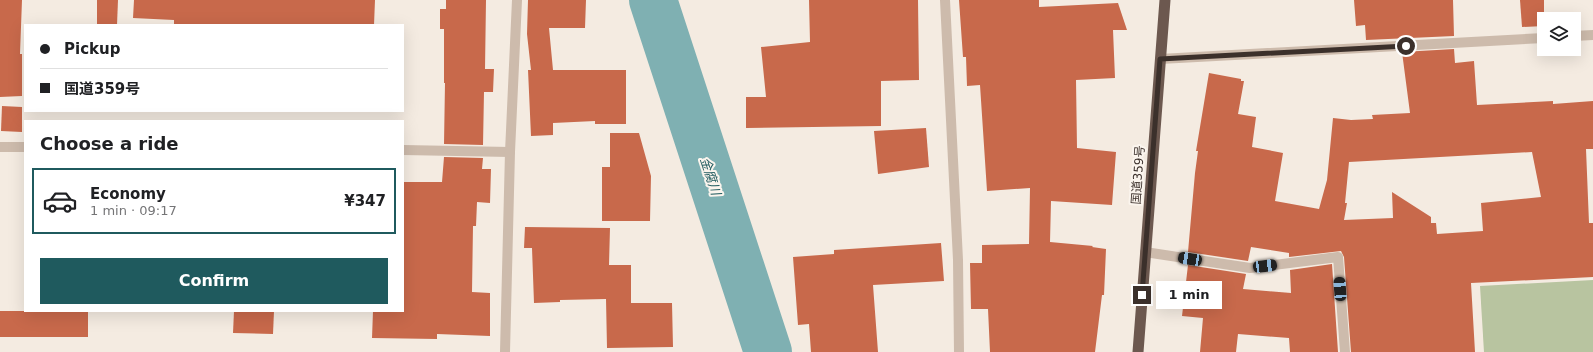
<!DOCTYPE html>
<html lang="en">
<head>
<meta charset="utf-8">
<style>
	:root { --surface:#fff; --page:#f6f6f6; --text:#202124; --muted:#757577; --line:#e0e0e0; --accent:#1f5a5e }
	body { margin:0; font-family:"DejaVu Sans","Noto Sans JP",sans-serif; background:var(--page); color:var(--text); height:100vh; display:flex; flex-direction:column; font-size:15px; white-space:nowrap }
	* { box-sizing:border-box; margin:0 }
	p { font-size:13px; color:var(--muted) }
	.icon { flex:none; width:22px; height:22px; fill:none; stroke:currentColor; stroke-width:2; stroke-linecap:round; stroke-linejoin:round }
	.map { position:relative; flex:1; overflow:hidden }
	.side { position:absolute; left:24px; top:120px; width:380px; height:192px; display:flex; flex-direction:column; background:var(--surface); border-radius:0px; box-shadow:0 4px 16px #0002 }
	.side>* { flex:none }
	.hud { position:absolute; left:24px; top:24px; width:380px; height:88px; border-radius:0px; box-shadow:0 4px 16px #0002; display:grid; align-content:center; height:88px; padding:0 16px; background:var(--surface) }
	.buttons { position:absolute; left:1537px; top:12px; display:grid; gap:8px }
	.buttons a { display:grid; place-items:center; width:44px; height:44px; border-radius:0px; background:var(--surface); box-shadow:0 4px 16px #0002; font-size:20px }
	.end { position:absolute; width:18px; height:18px; margin:-9px; border:5px solid #3b302b; background:#fff; box-shadow:0 0 0 2px #fff }
	.from { border-radius:50% }
	.bubble { position:absolute; height:28px; border-radius:0px; background:var(--surface); box-shadow:0 4px 16px #0002; font-size:13px; font-weight:700; line-height:28px; text-align:center }
	.car { position:absolute; width:12px; height:24px; margin:-12px -6px; border-radius:5px; box-shadow:0 0 3px 1px #0007; background:linear-gradient(#222 24%,#8ab4d8 0 40%,#222 0 76%,#8ab4d8 0 86%,#222 0) }
	.hud b { display:flex; align-items:center; gap:14px; height:38px; font-size:15px }
	.hud b+b { border-top:1px solid var(--line) }
	.hud i { width:10px; height:10px; background:var(--text) }
	ul { padding:0; list-style:none }
	li { display:flex; align-items:center; gap:12px; height:66px; margin:0 8px 6px; padding:0 8px; border:2px solid transparent; border-radius:0px }
	li div { flex:1 }
	li b { display:block; font-size:15px }
	li em { font-style:normal; font-weight:700 }
	li.on { border-color:var(--accent) }
	li>.icon { width:36px; height:36px; stroke-width:1.5 }
	h2 { padding:0 16px; font-size:18px; line-height:48px }
	.button { display:flex; gap:8px; margin-top:auto; padding:8px 16px }
	.button a { flex:1; height:46px; border-radius:0px; background:var(--accent); color:#fff; font-size:16px; font-weight:700; line-height:46px; text-align:center }
	.map>svg:first-child { display:block }
</style>
</head>
<body>
<div class="map">
<svg width="1593" height="352" viewBox="0 0 1593 352">
	<rect width="100%" height="100%" fill="#f4ebe1"/>
	<path fill="#b8c4a0" d="M 1593,280 L 1593,352 L 1484,352 L 1480,286 Z"/>
	<g fill="none" stroke-linecap="round" stroke-linejoin="round">
		<path stroke="#7fb0b2" stroke-width="48" d="M 653,0 L 768,352"/>
	</g>
	<g fill="#c8694b" fill-rule="evenodd">
		<path d="M 0,0 L 22,0 L 20,54 L 22,54 L 22,96 L 0,97 Z"/>
		<path d="M 97,0 L 118,0 L 117,25 L 97,25 Z"/>
		<path d="M 134,0 L 375,0 L 374,25 L 174,25 L 174,20 L 133,18 Z"/>
		<path d="M 446,0 L 486,0 L 485,69 L 494,69 L 493,92 L 484,92 L 483,145 L 444,144 L 445,83 L 444,83 L 444,29 L 440,29 L 440,9 L 446,9 Z"/>
		<path d="M 528,0 L 586,0 L 585,28 L 549,28 L 553,70 L 626,70 L 626,124 L 595,124 L 595,121 L 553,123 L 553,135 L 531,136 L 528,70 L 531,70 L 527,34 Z"/>
		<path d="M 809,0 L 918,0 L 919,80 L 881,81 L 881,126 L 746,128 L 746,97 L 766,97 L 761,47 L 810,42 Z"/>
		<path d="M 959,0 L 1039,0 L 1039,7 L 1118,3 L 1127,30 L 1113,30 L 1115,78 L 1076,80 L 1077,148 L 1116,152 L 1112,205 L 1051,201 L 1050,242 L 1093,246 L 1092,247 L 1106,249 L 1104,295 L 1102,295 L 1095,352 L 990,352 L 988,309 L 971,309 L 970,263 L 982,263 L 982,245 L 1029,244 L 1030,188 L 987,191 L 980,85 L 967,86 L 966,57 L 963,57 Z"/>
		<path d="M 1354,0 L 1453,0 L 1454,36 L 1366,40 L 1365,25 L 1356,26 Z"/>
		<path d="M 1520,0 L 1544,0 L 1544,26 L 1522,27 Z"/>
		<path d="M 1454,49 L 1455,63 L 1474,61 L 1477,105 L 1553,101 L 1553,104 L 1593,101 L 1593,149 L 1586,149 L 1589,223 L 1593,223 L 1593,277 L 1471,283 L 1475,352 L 1351,352 L 1344,257 L 1341,251 L 1289,257 L 1289,253 L 1251,247 L 1248,261 L 1188,252 L 1195,173 L 1198,151 L 1196,151 L 1209,73 L 1241,79 L 1241,81 L 1244,81 L 1238,114 L 1256,117 L 1252,147 L 1283,153 L 1275,201 L 1319,209 L 1327,180 L 1333,118 L 1351,120 L 1373,119 L 1372,115 L 1410,113 L 1402,52 ZM 1532,152 L 1541,197 L 1481,203 L 1483,231 L 1437,234 L 1436,223 L 1431,223 L 1431,217 L 1392,192 L 1393,218 L 1344,220 L 1347,203 L 1345,203 L 1349,162 Z"/>
		<path d="M 2,106 L 22,107 L 22,132 L 1,131 Z"/>
		<path d="M 926,128 L 929,167 L 878,174 L 874,131 Z"/>
		<path d="M 610,133 L 639,133 L 651,176 L 650,221 L 602,221 L 602,167 L 610,167 Z"/>
		<path d="M 444,157 L 483,158 L 482,169 L 491,169 L 490,203 L 477,202 L 476,226 L 473,226 L 472,292 L 490,293 L 490,336 L 437,334 L 437,339 L 372,338 L 373,311 L 403,311 L 403,182 L 442,182 Z"/>
		<path d="M 525,227 L 610,228 L 609,265 L 631,265 L 631,303 L 672,303 L 673,347 L 607,348 L 606,299 L 560,300 L 560,302 L 534,303 L 532,248 L 524,248 Z"/>
		<path d="M 941,243 L 944,281 L 873,285 L 878,352 L 811,352 L 809,324 L 798,325 L 793,257 L 834,254 L 834,250 Z"/>
		<path d="M 1332,264 L 1338,352 L 1290,352 L 1289,338 L 1238,334 L 1236,352 L 1200,352 L 1203,318 L 1182,316 L 1188,265 L 1246,274 L 1243,289 L 1291,293 L 1290,270 Z"/>
		<rect x="0" y="311" width="88" height="26"/>
		<path d="M 234,311 L 274,311 L 273,334 L 233,333 Z"/>
	</g>
	<g fill="none" stroke-linecap="round" stroke-linejoin="round">
		<path stroke="#cdbbac" stroke-width="10" d="M 1145,252 L 1250,268 L 1338,257 L 1345,352"/>
		<g stroke="#cdbbac" stroke-width="10">
			<path d="M 945,0 L 958,260 L 959,352"/>
			<path d="M 1574,36 L 1593,35"/>
			<path d="M 1160,59 L 1544,38"/>
			<path d="M 0,147 L 25,147"/>
			<path d="M 403,150 L 510,152"/>
			<path d="M 505,352 L 510,152 L 517,0"/>
		</g>
		<path stroke="#6c584f" stroke-width="11" d="M 1138,352 L 1165,0"/>
	</g>
	<g fill="none" stroke-linecap="round" stroke-linejoin="round">
		<path stroke="#3b302b" stroke-width="5" d="M 1142,295 L 1160,59 L 1406,46"/>
	</g>
	<g text-anchor="middle" stroke-width="4" stroke-linejoin="round" paint-order="stroke">
		<g font-size="12" fill="#3b302b" stroke="#fbf5ee">
			<text transform="translate(1138 175) rotate(-86)" y="4">国道359号</text>
		</g>
		<g font-size="13" font-style="italic" fill="#1f5a5e" stroke="#fbf5ee">
			<text transform="translate(711 176) rotate(72)" y="5">金腐川</text>
		</g>
	</g>
</svg>
<div class="buttons">
<a><svg class="icon" aria-label="layers" viewBox="0 0 24 24"><path d="M12 4l9 5-9 5-9-5zM3 14l9 5 9-5"/></svg></a>
</div>
<i class="end from" style="left:1406px;top:46px"></i>
<i class="end" style="left:1142px;top:295px"></i>
<div class="bubble" style="left:1156px;top:281px;width:66px">1 min</div>
<i class="car" style="left:1190px;top:259px;rotate:279deg"></i>
<i class="car" style="left:1265px;top:266px;rotate:83deg"></i>
<i class="car" style="left:1340px;top:289px;rotate:356deg"></i>
<div class="hud">
<b><i class="from"></i>Pickup</b>
<b><i></i>国道359号</b>
</div>
<section class="side">
<h2>Choose a ride</h2>
<ul>
<li class="on"><svg class="icon" aria-label="car" viewBox="0 0 24 24"><path d="M5 17H2v-5l4-1 3-4h7l3 4 3 1v5h-3M9 17h6M6 11h13"/><circle cx="7" cy="17" r="2"/><circle cx="17" cy="17" r="2"/></svg><div><b>Economy</b><p>1 min · 09:17</p></div><em>¥347</em></li>
</ul>
<div class="button"><a>Confirm</a></div>
</section>
</div>
</body>
</html>
